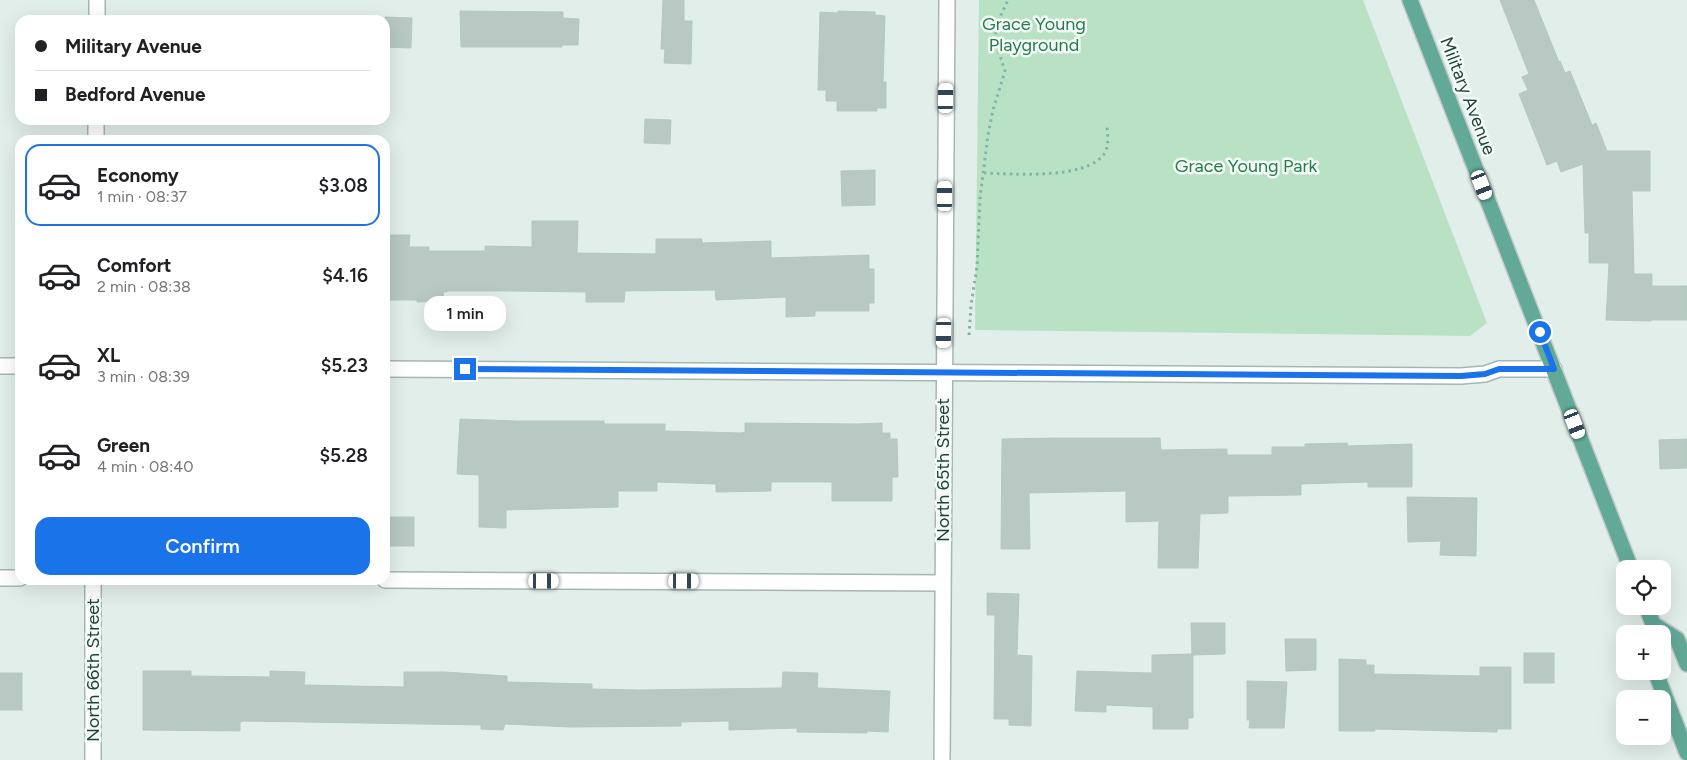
<!DOCTYPE html>
<html lang="en">
<head>
<meta charset="utf-8">
<style>
	:root { --surface:#fff; --page:#f6f6f6; --text:#202124; --muted:#757577; --line:#e0e0e0; --accent:#1a73e8 }
	body { margin:0; font-family:Figtree,sans-serif; background:var(--page); color:var(--text); height:100vh; display:flex; flex-direction:column; font-size:19px; white-space:nowrap }
	* { box-sizing:border-box; margin:0 }
	p { font-size:16px; color:var(--muted) }
	.icon { flex:none; width:28px; height:28px; fill:none; stroke:currentColor; stroke-width:2; stroke-linecap:round; stroke-linejoin:round }
	.map { position:relative; flex:1; overflow:hidden }
	.panel { position:absolute; left:15px; top:135px; width:375px; height:450px; display:flex; flex-direction:column; background:var(--surface); border-radius:15px; box-shadow:0 5px 20px #0002 }
	.panel>* { flex:none }
	.hud { position:absolute; left:15px; top:15px; width:375px; height:110px; border-radius:15px; box-shadow:0 5px 20px #0002; display:grid; align-content:center; height:110px; padding:0 20px; background:var(--surface) }
	.fabs { position:absolute; left:1616px; top:560px; display:grid; gap:10px }
	.fabs a { display:grid; place-items:center; width:55px; height:55px; border-radius:10px; background:var(--surface); box-shadow:0 5px 20px #0002; font-size:25px }
	.end { position:absolute; width:22px; height:22px; margin:-11px; border:6px solid #1a73e8; background:#fff; box-shadow:0 0 0 2px #fff }
	.from { border-radius:50% }
	.bubble { position:absolute; height:35px; border-radius:15px; background:var(--surface); box-shadow:0 5px 20px #0002; font-size:16px; font-weight:600; line-height:35px; text-align:center }
	.car { position:absolute; width:15px; height:30px; margin:-15px -8px; border-radius:6px; box-shadow:0 0 4px 1px #0007; background:linear-gradient(#fff 24%,#345 0 40%,#fff 0 76%,#345 0 86%,#fff 0) }
	.hud b { display:flex; align-items:center; gap:18px; height:48px; font-size:19px }
	.hud b+b { border-top:1px solid var(--line) }
	.hud i { width:12px; height:12px; background:var(--text) }
	ul { padding:9px 0 0; list-style:none }
	li { display:flex; align-items:center; gap:15px; height:82px; margin:0 10px 8px; padding:0 10px; border:2px solid transparent; border-radius:15px }
	li div { flex:1 }
	li b { display:block; font-size:19px }
	li em { font-style:normal; font-weight:600 }
	li.selected { border-color:var(--accent) }
	li>.icon { width:45px; height:45px; stroke-width:1.5 }
	.cta { display:flex; gap:10px; margin-top:auto; padding:10px 20px }
	.cta a { flex:1; height:58px; border-radius:15px; background:var(--accent); color:#fff; font-size:20px; font-weight:600; line-height:58px; text-align:center }
	.map>svg:first-child { display:block }
</style>
</head>
<body>
<div class="map">
<svg width="1687" height="760" viewBox="0 0 1687 760">
	<rect width="100%" height="100%" fill="#e2eee9"/>
	<path fill="#b9e2c5" d="M 979,0 L 1363,0 L 1487,323 L 1470,336 L 975,330 Z"/>
	<g fill="#b7c9c2" stroke="#b4c9c1">
		<path d="M 663,0 L 684,0 L 684,21 L 692,21 L 691,64 L 664,63 L 665,49 L 661,49 Z"/>
		<path d="M 1500,0 L 1534,0 L 1559,62 L 1560,61 L 1565,73 L 1570,71 L 1592,125 L 1596,123 L 1607,151 L 1650,151 L 1650,191 L 1632,191 L 1634,274 L 1652,274 L 1652,286 L 1687,286 L 1687,320 L 1651,320 L 1651,321 L 1606,320 L 1609,263 L 1589,263 L 1589,233 L 1585,233 L 1583,164 L 1561,172 L 1557,161 L 1547,165 L 1519,94 L 1528,90 L 1522,77 L 1529,74 Z"/>
		<path d="M 460,11 L 563,12 L 563,18 L 579,19 L 578,45 L 562,45 L 562,47 L 461,47 Z"/>
		<path d="M 838,11 L 875,12 L 875,15 L 885,16 L 883,82 L 886,82 L 886,108 L 877,108 L 877,111 L 837,111 L 837,101 L 826,101 L 826,90 L 818,90 L 820,12 L 838,13 Z"/>
		<path d="M 385,17 L 412,18 L 411,48 L 385,47 Z"/>
		<path d="M 645,119 L 671,120 L 670,144 L 644,143 Z"/>
		<path d="M 875,170 L 875,205 L 842,206 L 841,171 Z"/>
		<path d="M 532,221 L 578,221 L 577,253 L 656,254 L 656,239 L 702,239 L 702,243 L 771,241 L 771,258 L 869,255 L 869,269 L 874,269 L 874,303 L 869,303 L 869,311 L 815,311 L 815,316 L 786,317 L 786,297 L 716,300 L 715,290 L 625,291 L 624,302 L 586,302 L 586,292 L 511,291 L 447,291 L 447,292 L 443,292 L 444,301 L 417,302 L 417,300 L 385,300 L 385,235 L 410,235 L 409,247 L 429,247 L 429,251 L 485,251 L 485,246 L 532,247 Z"/>
		<path d="M 460,419 L 517,421 L 604,421 L 604,424 L 665,424 L 665,431 L 741,433 L 745,432 L 745,423 L 857,424 L 882,423 L 882,433 L 890,433 L 890,439 L 897,439 L 898,477 L 892,477 L 892,501 L 832,501 L 832,482 L 771,482 L 771,491 L 716,492 L 716,484 L 657,482 L 657,491 L 618,491 L 618,507 L 506,510 L 506,528 L 479,527 L 479,475 L 457,474 Z"/>
		<path d="M 1056,438 L 1160,438 L 1161,450 L 1227,449 L 1227,455 L 1272,455 L 1272,447 L 1305,447 L 1305,444 L 1347,443 L 1348,446 L 1412,444 L 1412,487 L 1368,487 L 1368,482 L 1301,484 L 1301,495 L 1228,496 L 1228,513 L 1200,514 L 1198,568 L 1158,568 L 1159,521 L 1126,522 L 1126,491 L 1029,493 L 1030,549 L 1001,549 L 1002,439 Z"/>
		<path d="M 1687,439 L 1687,468 L 1660,469 L 1659,440 Z"/>
		<path d="M 1407,497 L 1477,498 L 1476,556 L 1440,555 L 1441,541 L 1408,542 Z"/>
		<rect x="385" y="517" width="29" height="29"/>
		<path d="M 987,593 L 1019,594 L 1017,655 L 1032,656 L 1031,726 L 1009,725 L 1009,719 L 994,719 L 995,615 L 987,615 Z"/>
		<path d="M 1191,623 L 1225,623 L 1225,654 L 1193,655 L 1193,718 L 1188,718 L 1188,729 L 1153,729 L 1153,707 L 1106,705 L 1106,712 L 1075,711 L 1077,671 L 1152,673 L 1152,655 L 1192,654 Z"/>
		<path d="M 1285,639 L 1316,639 L 1316,670 L 1286,671 Z"/>
		<rect x="1524" y="653" width="30" height="30"/>
		<path d="M 1339,659 L 1366,660 L 1366,665 L 1374,665 L 1374,674 L 1480,676 L 1480,667 L 1511,667 L 1511,729 L 1497,729 L 1497,732 L 1375,729 L 1375,731 L 1339,731 Z"/>
		<path d="M 143,671 L 191,671 L 191,676 L 270,677 L 270,671 L 305,672 L 304,685 L 404,687 L 404,672 L 444,672 L 507,676 L 507,682 L 592,684 L 592,689 L 639,690 L 782,688 L 783,672 L 818,673 L 817,688 L 890,691 L 888,732 L 867,731 L 867,733 L 797,732 L 797,728 L 729,730 L 729,721 L 681,722 L 681,726 L 570,727 L 505,724 L 503,730 L 481,729 L 481,725 L 243,721 L 240,722 L 240,731 L 143,730 Z"/>
		<rect x="0" y="673" width="22" height="37"/>
		<path d="M 1247,681 L 1287,682 L 1284,728 L 1249,728 L 1250,720 L 1247,720 Z"/>
	</g>
	<g fill="none" stroke-linecap="round" stroke-linejoin="round">
		<g stroke="#a4b7b1" stroke-width="18">
			<g id="minor">
				<path d="M 97,20 L 97,0"/>
				<path d="M 96,140 L 96,120"/>
				<path d="M 0,366 L 20,366"/>
				<path d="M 385,369 L 1461,376 L 1485,374 L 1499,369 L 1554,369"/>
				<path d="M 0,578 L 20,578"/>
				<path d="M 385,580 L 942,583"/>
				<path d="M 93,760 L 93,580"/>
				<path d="M 942,760 L 947,0"/>
			</g>
		</g>
		<g stroke="#c1cac8" stroke-width="18">
			<g id="major">
				<path d="M 1410,0 L 1631,569"/>
				<path d="M 1646,606 L 1653,624 L 1651,633"/>
				<path d="M 1653,624 L 1677,639 L 1687,664"/>
				<path d="M 1655,671 L 1687,753"/>
			</g>
		</g>
		<g stroke="#7fb5a6" stroke-width="3" stroke-dasharray="2.5 4" stroke-linecap="butt">
			<path d="M 984,173 C 1012,174 1086,180 1104,154 C 1110,145 1107,134 1107,124"/>
			<path d="M 969,335 L 971,305 L 977,267 L 980,198 L 988,135 L 993,110 L 1005,71 L 996,43 L 996,29 L 999,19 L 1008,0"/>
		</g>
		<use href="#minor" stroke="#fff" stroke-width="15"/>
		<use href="#major" stroke="#62a998" stroke-width="15"/>
	</g>
	<g fill="none" stroke-linecap="round" stroke-linejoin="round">
		<path stroke="#1a73e8" stroke-width="6" d="M 465,369 L 1461,376 L 1485,374 L 1499,369 L 1554,369 L 1540,332"/>
	</g>
	<g text-anchor="middle" stroke-width="5" stroke-linejoin="round" paint-order="stroke">
		<g font-size="18" fill="#257d4a" stroke="#f3faf7">
			<text x="1034" y="30">Grace Young<tspan x="1034" dy="21">Playground</tspan></text>
			<text x="1246" y="172">Grace Young Park</text>
		</g>
		<g font-size="18" fill="#204239" stroke="#f3faf7">
			<text transform="translate(1468 96) rotate(69)" y="6">Military Avenue</text>
			<text transform="translate(943 470) rotate(-90)" y="6">North 65th Street</text>
			<text transform="translate(93 670) rotate(-90)" y="6">North 66th Street</text>
		</g>
	</g>
</svg>
<div class="fabs">
<a><svg class="icon" aria-label="locate" viewBox="0 0 24 24"><circle cx="12" cy="12" r="6"/><path d="M12 2v4M12 18v4M2 12h4M18 12h4"/></svg></a>
<a>+</a>
<a>−</a>
</div>
<i class="end from" style="left:1540px;top:332px"></i>
<i class="end" style="left:465px;top:369px"></i>
<div class="bubble" style="left:424px;top:296px;width:82px">1 min</div>
<i class="car" style="left:946px;top:98px;rotate:1deg"></i>
<i class="car" style="left:1482px;top:185px;rotate:159deg"></i>
<i class="car" style="left:945px;top:196px;rotate:0deg"></i>
<i class="car" style="left:944px;top:333px;rotate:181deg"></i>
<i class="car" style="left:1575px;top:424px;rotate:159deg"></i>
<i class="car" style="left:544px;top:581px;rotate:90deg"></i>
<i class="car" style="left:684px;top:581px;rotate:90deg"></i>
<div class="hud">
<b><i class="from"></i>Military Avenue</b>
<b><i></i>Bedford Avenue</b>
</div>
<section class="panel">
<ul>
<li class="selected"><svg class="icon" aria-label="car" viewBox="0 0 24 24"><path d="M5 17H2v-5l4-1 3-4h7l3 4 3 1v5h-3M9 17h6M6 11h13"/><circle cx="7" cy="17" r="2"/><circle cx="17" cy="17" r="2"/></svg><div><b>Economy</b><p>1 min · 08:37</p></div><em>$3.08</em></li>
<li><svg class="icon" aria-label="car" viewBox="0 0 24 24"><path d="M5 17H2v-5l4-1 3-4h7l3 4 3 1v5h-3M9 17h6M6 11h13"/><circle cx="7" cy="17" r="2"/><circle cx="17" cy="17" r="2"/></svg><div><b>Comfort</b><p>2 min · 08:38</p></div><em>$4.16</em></li>
<li><svg class="icon" aria-label="car" viewBox="0 0 24 24"><path d="M5 17H2v-5l4-1 3-4h7l3 4 3 1v5h-3M9 17h6M6 11h13"/><circle cx="7" cy="17" r="2"/><circle cx="17" cy="17" r="2"/></svg><div><b>XL</b><p>3 min · 08:39</p></div><em>$5.23</em></li>
<li><svg class="icon" aria-label="car" viewBox="0 0 24 24"><path d="M5 17H2v-5l4-1 3-4h7l3 4 3 1v5h-3M9 17h6M6 11h13"/><circle cx="7" cy="17" r="2"/><circle cx="17" cy="17" r="2"/></svg><div><b>Green</b><p>4 min · 08:40</p></div><em>$5.28</em></li>
</ul>
<div class="cta"><a>Confirm</a></div>
</section>
</div>
</body>
</html>
